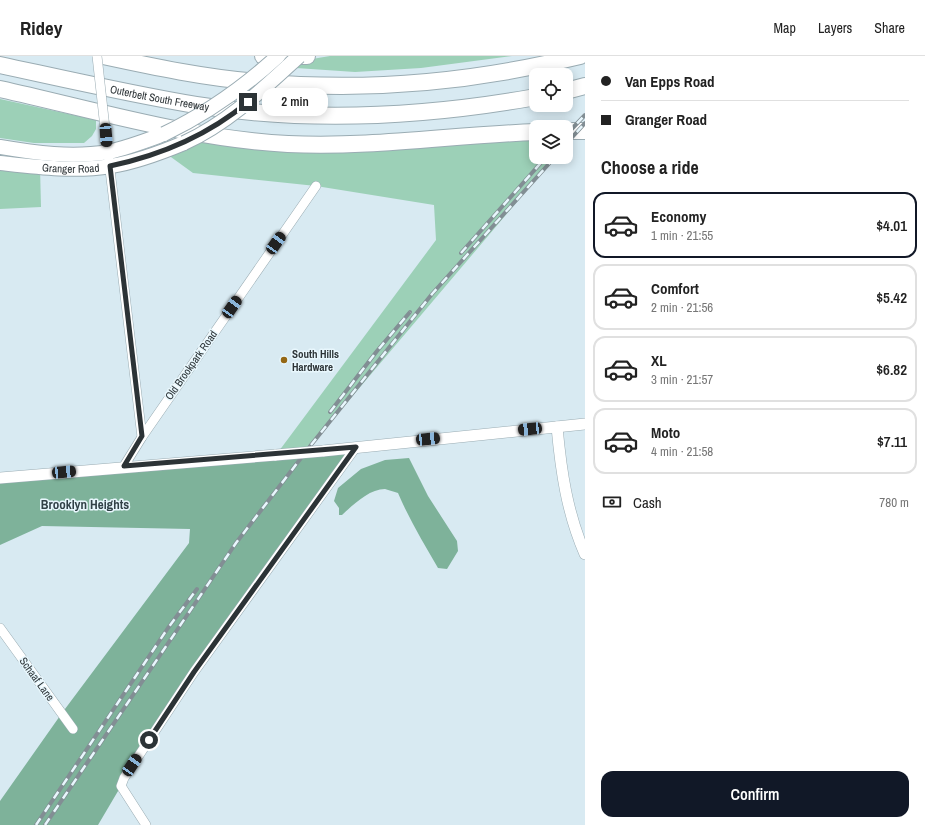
<!DOCTYPE html>
<html lang="en">
<head>
<meta charset="utf-8">
<style>
	:root { --surface:#fff; --page:#f2f2f2; --text:#222; --muted:#767676; --line:#e0e0e0; --accent:#111827 }
	body { margin:0; font-family:"Archivo Narrow",sans-serif; background:var(--page); color:var(--text); height:100vh; display:flex; flex-direction:column; font-size:15px; white-space:nowrap }
	* { box-sizing:border-box; margin:0 }
	p { font-size:13px; color:var(--muted) }
	.icon { flex:none; width:22px; height:22px; fill:none; stroke:currentColor; stroke-width:2; stroke-linecap:round; stroke-linejoin:round }
	.map { position:relative; flex:1; overflow:hidden }
	.details { display:flex; flex-direction:column; background:var(--surface); width:340px }
	.details>* { flex:none }
	.banner { display:grid; align-content:center; height:88px; padding:0 16px; background:var(--surface) }
	.tools { position:absolute; left:529px; top:12px; display:grid; gap:8px }
	.tools a { display:grid; place-items:center; width:44px; height:44px; border-radius:8px; background:var(--surface); box-shadow:0 2px 10px #0003; font-size:20px }
	.end { position:absolute; width:18px; height:18px; margin:-9px; border:5px solid #2c3336; background:#fff; box-shadow:0 0 0 2px #fff }
	.from { border-radius:50% }
	.bubble { position:absolute; height:28px; border-radius:12px; background:var(--surface); box-shadow:0 2px 10px #0003; font-size:13px; font-weight:600; line-height:28px; text-align:center }
	.car { position:absolute; width:12px; height:24px; margin:-12px -6px; border-radius:5px; box-shadow:0 0 3px 1px #0007; background:linear-gradient(#222 24%,#8ab4d8 0 40%,#222 0 76%,#8ab4d8 0 86%,#222 0) }
	.banner b { display:flex; align-items:center; gap:14px; height:38px; font-size:15px }
	.banner b+b { border-top:1px solid var(--line) }
	.banner i { width:10px; height:10px; background:var(--text) }
	ul { padding:0; list-style:none }
	li { display:flex; align-items:center; gap:12px; height:66px; margin:0 8px 6px; padding:0 8px; border:2px solid var(--line); border-radius:12px }
	li div { flex:1 }
	li b { display:block; font-size:15px }
	li em { font-style:normal; font-weight:600 }
	li.current { border-color:var(--accent) }
	li>.icon { width:36px; height:36px; stroke-width:1.5 }
	h2 { padding:0 16px; font-size:18px; line-height:48px }
	.pay { display:flex; align-items:center; gap:10px; height:44px; padding:0 16px; font-size:15px }
	.pay p { margin-inline-start:auto }
	.primary-button { display:flex; gap:8px; margin-top:auto; padding:8px 16px }
	.primary-button a { flex:1; height:46px; border-radius:12px; background:var(--accent); color:#fff; font-size:16px; font-weight:600; line-height:46px; text-align:center }
	header { display:flex; align-items:center; gap:24px; box-sizing:border-box; height:56px; padding:0 20px; background:var(--surface); border-bottom:1px solid var(--line) }
	header strong { font-size:19px }
	nav { display:flex; gap:22px; margin-inline-start:auto; font-size:14px }
	main { display:flex; flex:1; min-height:0 }
	.map>svg:first-child { display:block }
</style>
</head>
<body>
<header>
<strong>Ridey</strong>
<nav><a>Map</a><a>Layers</a><a>Share</a></nav>
</header>
<main>
<div class="map">
<svg width="585" height="769" viewBox="0 0 585 769">
	<rect width="100%" height="100%" fill="#d8eaf2"/>
	<g fill="#9cd0b7">
		<path d="M 330,0 L 512,0 L 421,12 L 355,16 L 296,12 L 306,4 Z"/>
		<path d="M 0,43 L 96,64 L 96,73 L 92,80 L 84,87 L 34,87 L 0,82 Z"/>
		<path d="M 536,76 L 536,101 L 555,101 L 311,389 L 303,397 L 276,399 L 436,184 L 434,149 L 316,130 L 193,117 L 164,96 L 195,82 L 239,84 Z"/>
		<path d="M 0,107 L 40,111 L 41,151 L 0,153 Z"/>
	</g>
	<g fill="#7eb29a">
		<path d="M 356,391 L 194,616 L 121,730 L 98,769 L 0,769 L 0,745 L 62,657 L 189,487 L 190,473 L 42,470 L 0,489 L 0,422 Z"/>
		<path d="M 409,402 L 428,440 L 457,485 L 458,495 L 447,513 L 438,512 C 424,488 409,463 398,437 C 394,436 389,434 385,433 C 369,433 353,449 342,459 L 339,459 L 339,452 L 334,445 L 338,432 L 361,413 L 385,404 Z"/>
	</g>
	<g fill="none" stroke-linecap="round" stroke-linejoin="round">
		<g stroke="#9aacb3" stroke-width="10">
			<g id="minor">
				<path d="M 105,72 L 142,381"/>
				<path d="M 124,410 L 142,381 L 316,130"/>
				<path d="M 0,572 L 73,673"/>
				<path d="M 146,769 L 121,730 L 124,722 L 194,616 L 356,391"/>
			</g>
		</g>
		<g stroke="#9aacb3" stroke-width="12">
			<g id="tertiary">
				<path d="M 557,371 C 561,415 567,457 585,498"/>
				<path d="M 323,395 L 585,368"/>
				<path d="M 0,422 L 276,399"/>
			</g>
		</g>
		<g stroke="#9aacb3" stroke-width="16">
			<g id="primary">
				<path d="M 0,91 C 35,97 72,102 108,96 C 127,92 145,85 164,78"/>
				<path id="s1" d="M 0,107 C 36,111 74,116 111,110 C 136,106 160,97 184,87"/>
			</g>
		</g>
		<g stroke="#9aacb3" stroke-width="18">
			<g id="motorway">
				<path d="M 103,0 C 154,11 206,22 258,26 C 366,36 475,26 580,0"/>
				<path d="M 263,0 L 307,0"/>
				<path id="s2" d="M 0,9 C 65,23 130,38 196,49 C 308,67 424,61 536,41"/>
				<path d="M 0,33 C 95,54 191,83 288,88 C 371,92 453,79 536,76"/>
				<path d="M 566,35 L 585,30"/>
				<path d="M 566,75 L 585,75"/>
			</g>
		</g>
		<use href="#minor" stroke="#fff" stroke-width="9"/>
		<use href="#tertiary" stroke="#fff" stroke-width="11"/>
		<use href="#primary" stroke="#fff" stroke-width="14"/>
		<use href="#motorway" stroke="#fff" stroke-width="16"/>
		<g stroke="#828e94" stroke-width="4">
			<g id="rail">
				<path d="M 566,79 L 585,59"/>
				<path d="M 566,88 L 585,67"/>
				<path d="M 461,197 L 546,101"/>
				<path d="M 330,356 L 377,295 L 410,256"/>
				<path d="M 36,769 L 168,572 L 197,533"/>
				<path d="M 45,769 L 236,487 L 311,389 L 432,238 L 555,101"/>
			</g>
		</g>
		<use href="#rail" stroke="#e8f7fd" stroke-width="2.5" stroke-dasharray="8" stroke-linecap="butt"/>
		<g stroke="#9aacb3" stroke-width="10" stroke-linecap="butt">
			<path id="minor-bridge" d="M 97,0 L 105,72"/>
		</g>
		<g stroke="#9aacb3" stroke-width="12" stroke-linecap="butt">
			<path id="tertiary-bridge" d="M 276,399 L 323,395"/>
		</g>
		<g stroke="#9aacb3" stroke-width="16" stroke-linecap="butt">
			<g id="primary-bridge">
				<path d="M 164,78 C 206,58 243,32 278,0"/>
				<path d="M 184,87 C 228,67 263,33 299,0"/>
			</g>
		</g>
		<use href="#minor-bridge" stroke="#fff" stroke-width="9"/>
		<use href="#tertiary-bridge" stroke="#fff" stroke-width="11"/>
		<use href="#primary-bridge" stroke="#fff" stroke-width="14"/>
	</g>
	<g fill="none" stroke-linecap="round" stroke-linejoin="round">
		<path stroke="#2c3336" stroke-width="5" d="M 149,684 L 194,616 L 356,391 L 124,410 L 142,380 L 110,110 C 162,99 207,80 248,46"/>
	</g>
	<circle fill="#946714" stroke="#e8f7fd" stroke-width="1.5" cx="284" cy="304" r="4"/>
	<g text-anchor="middle" stroke-width="3" stroke-linejoin="round" paint-order="stroke">
		<g font-size="11" fill="#2c3336" stroke="#e8f7fd">
			<text dy="4" stroke="none"><textPath href="#s2" startOffset="163">Outerbelt South Freeway</textPath></text>
			<text dy="4" stroke="none"><textPath href="#s1" startOffset="71">Granger Road</textPath></text>
			<text transform="translate(191 309) rotate(-55)" y="4">Old Brookpark Road</text>
			<text transform="translate(37 623) rotate(54)" y="4">Schaaf Lane</text>
		</g>
		<g font-size="11" font-weight="bold" fill="#2c3336" stroke="#e8f7fd" text-anchor="start">
			<text x="292" y="302">South Hills<tspan x="292" dy="13">Hardware</tspan></text>
		</g>
		<g font-size="13" font-weight="bold" fill="#314147" stroke="#e8f7fd">
			<text x="85" y="453">Brooklyn Heights</text>
		</g>
	</g>
</svg>
<div class="tools">
<a><svg class="icon" aria-label="locate" viewBox="0 0 24 24"><circle cx="12" cy="12" r="6"/><path d="M12 2v4M12 18v4M2 12h4M18 12h4"/></svg></a>
<a><svg class="icon" aria-label="layers" viewBox="0 0 24 24"><path d="M12 4l9 5-9 5-9-5zM3 14l9 5 9-5"/></svg></a>
</div>
<i class="end from" style="left:149px;top:684px"></i>
<i class="end" style="left:248px;top:46px"></i>
<div class="bubble" style="left:262px;top:32px;width:66px">2 min</div>
<i class="car" style="left:106px;top:79px;rotate:176deg"></i>
<i class="car" style="left:276px;top:187px;rotate:35deg"></i>
<i class="car" style="left:232px;top:251px;rotate:35deg"></i>
<i class="car" style="left:530px;top:373px;rotate:264deg"></i>
<i class="car" style="left:428px;top:383px;rotate:84deg"></i>
<i class="car" style="left:64px;top:416px;rotate:85deg"></i>
<i class="car" style="left:132px;top:709px;rotate:34deg"></i>
</div>
<section class="details">
<div class="banner">
<b><i class="from"></i>Van Epps Road</b>
<b><i></i>Granger Road</b>
</div>
<h2>Choose a ride</h2>
<ul>
<li class="current"><svg class="icon" aria-label="car" viewBox="0 0 24 24"><path d="M5 17H2v-5l4-1 3-4h7l3 4 3 1v5h-3M9 17h6M6 11h13"/><circle cx="7" cy="17" r="2"/><circle cx="17" cy="17" r="2"/></svg><div><b>Economy</b><p>1 min · 21:55</p></div><em>$4.01</em></li>
<li><svg class="icon" aria-label="car" viewBox="0 0 24 24"><path d="M5 17H2v-5l4-1 3-4h7l3 4 3 1v5h-3M9 17h6M6 11h13"/><circle cx="7" cy="17" r="2"/><circle cx="17" cy="17" r="2"/></svg><div><b>Comfort</b><p>2 min · 21:56</p></div><em>$5.42</em></li>
<li><svg class="icon" aria-label="car" viewBox="0 0 24 24"><path d="M5 17H2v-5l4-1 3-4h7l3 4 3 1v5h-3M9 17h6M6 11h13"/><circle cx="7" cy="17" r="2"/><circle cx="17" cy="17" r="2"/></svg><div><b>XL</b><p>3 min · 21:57</p></div><em>$6.82</em></li>
<li><svg class="icon" aria-label="car" viewBox="0 0 24 24"><path d="M5 17H2v-5l4-1 3-4h7l3 4 3 1v5h-3M9 17h6M6 11h13"/><circle cx="7" cy="17" r="2"/><circle cx="17" cy="17" r="2"/></svg><div><b>Moto</b><p>4 min · 21:58</p></div><em>$7.11</em></li>
</ul>
<div class="pay"><svg class="icon" aria-label="cash" viewBox="0 0 24 24"><path d="M3 7h18v10H3z"/><circle cx="12" cy="12" r="2"/></svg>Cash<p>780 m</p></div>
<div class="primary-button"><a>Confirm</a></div>
</section>
</main>
</body>
</html>
